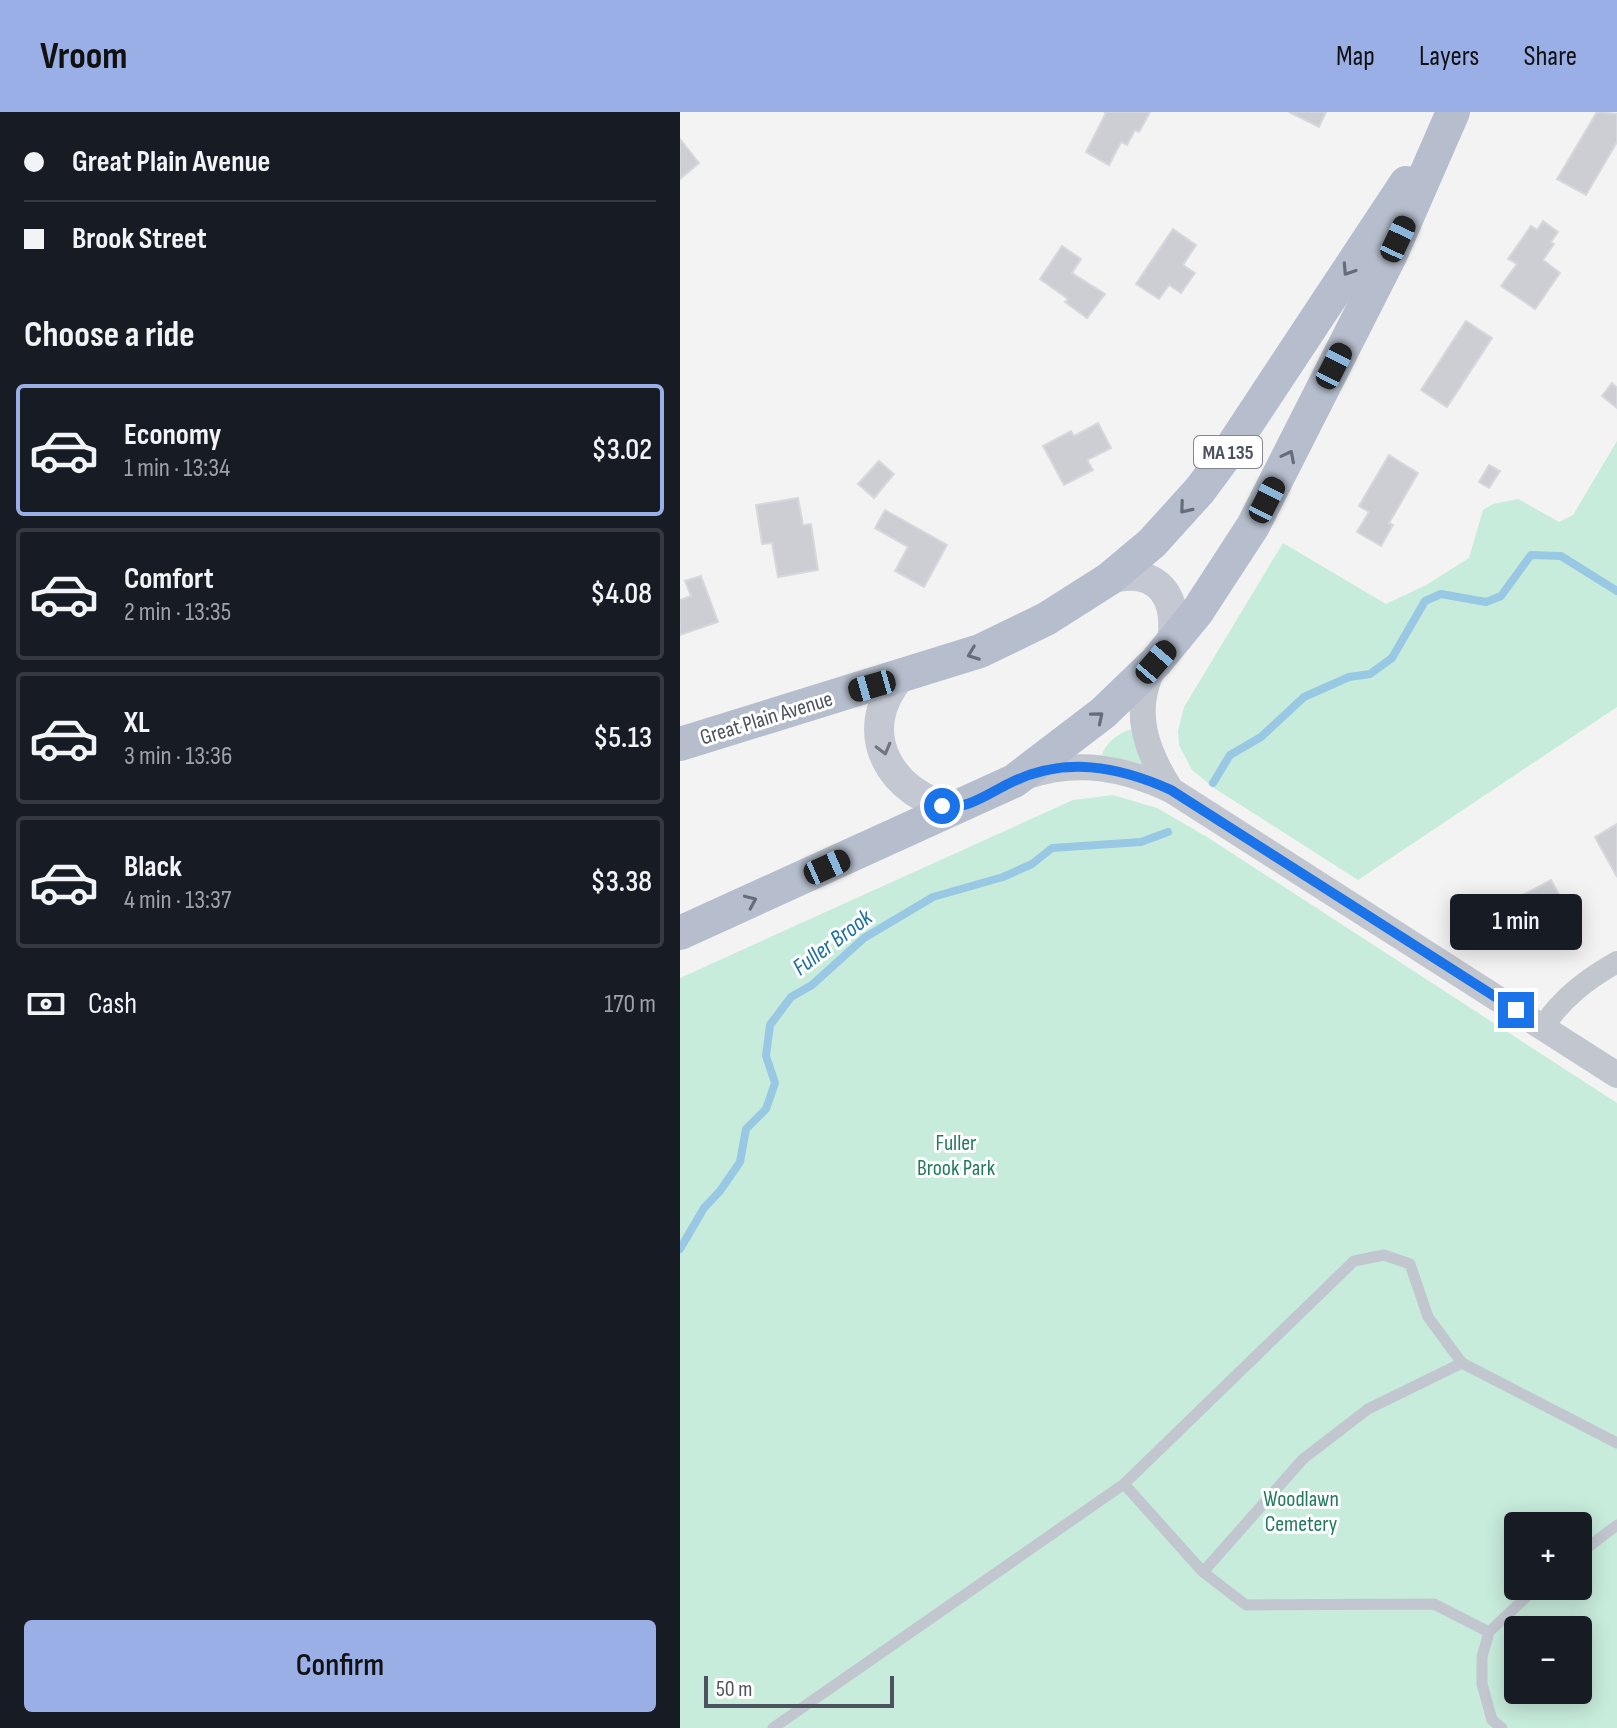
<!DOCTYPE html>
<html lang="en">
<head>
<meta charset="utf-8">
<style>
	:root { --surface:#171b24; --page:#20242c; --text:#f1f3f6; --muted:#9ea1a6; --line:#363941; --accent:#9aafe6 }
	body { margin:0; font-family:"Sofia Sans Condensed",sans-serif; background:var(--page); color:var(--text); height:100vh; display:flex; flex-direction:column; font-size:30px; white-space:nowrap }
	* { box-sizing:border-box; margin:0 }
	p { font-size:26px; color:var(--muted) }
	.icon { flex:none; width:44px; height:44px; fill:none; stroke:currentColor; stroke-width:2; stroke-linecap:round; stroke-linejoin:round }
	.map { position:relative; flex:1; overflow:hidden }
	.side { display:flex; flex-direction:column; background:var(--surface); width:680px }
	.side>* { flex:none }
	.top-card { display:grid; align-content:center; height:176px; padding:0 24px; background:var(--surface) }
	.buttons { position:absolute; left:824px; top:1400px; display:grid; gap:16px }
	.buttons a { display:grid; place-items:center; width:88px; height:88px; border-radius:8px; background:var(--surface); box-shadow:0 4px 20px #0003; font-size:40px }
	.scale { position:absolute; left:24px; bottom:20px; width:190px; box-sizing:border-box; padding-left:8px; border:4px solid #4c525e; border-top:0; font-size:22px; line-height:28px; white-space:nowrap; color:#4c525e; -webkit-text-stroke:6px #fff; paint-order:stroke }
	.end { position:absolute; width:36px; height:36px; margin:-18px; border:10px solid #1a73e8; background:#fff; box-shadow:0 0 0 4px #fff }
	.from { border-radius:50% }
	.bubble { position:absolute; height:56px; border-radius:8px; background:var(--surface); box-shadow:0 4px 20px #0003; font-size:26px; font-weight:600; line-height:56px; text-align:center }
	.car { position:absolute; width:24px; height:48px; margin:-24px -12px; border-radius:10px; box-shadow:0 0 6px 2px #0007; background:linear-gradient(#222 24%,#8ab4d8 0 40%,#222 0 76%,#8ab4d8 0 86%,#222 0) }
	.top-card b { display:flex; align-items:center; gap:28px; height:76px; font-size:30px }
	.top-card b+b { border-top:2px solid var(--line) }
	.top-card i { width:20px; height:20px; background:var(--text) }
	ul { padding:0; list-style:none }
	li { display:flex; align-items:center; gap:24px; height:132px; margin:0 16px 12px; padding:0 8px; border:4px solid var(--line); border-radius:8px }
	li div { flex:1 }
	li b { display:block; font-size:30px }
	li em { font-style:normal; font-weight:600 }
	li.active { border-color:var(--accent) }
	li>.icon { width:72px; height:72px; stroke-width:1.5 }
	h2 { padding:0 24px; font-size:36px; line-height:96px }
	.pay { display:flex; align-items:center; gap:20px; height:88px; padding:0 24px; font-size:30px }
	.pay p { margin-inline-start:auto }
	.primary-button { display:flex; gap:16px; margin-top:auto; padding:16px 24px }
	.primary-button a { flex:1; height:92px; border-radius:8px; background:var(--accent); color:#111; font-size:32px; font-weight:600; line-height:92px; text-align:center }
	header { display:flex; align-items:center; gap:48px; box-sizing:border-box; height:112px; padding:0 40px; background:var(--accent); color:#111 }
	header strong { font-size:38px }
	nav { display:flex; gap:44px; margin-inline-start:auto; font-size:28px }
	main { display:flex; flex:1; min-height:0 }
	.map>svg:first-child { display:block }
</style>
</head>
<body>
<header>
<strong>Vroom</strong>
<nav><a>Map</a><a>Layers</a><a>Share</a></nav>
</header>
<main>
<section class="side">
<div class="top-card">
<b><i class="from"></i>Great Plain Avenue</b>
<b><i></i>Brook Street</b>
</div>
<h2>Choose a ride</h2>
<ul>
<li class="active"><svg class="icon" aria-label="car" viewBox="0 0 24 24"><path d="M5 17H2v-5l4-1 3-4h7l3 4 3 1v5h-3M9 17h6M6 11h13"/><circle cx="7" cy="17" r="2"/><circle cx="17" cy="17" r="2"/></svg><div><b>Economy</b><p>1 min · 13:34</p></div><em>$3.02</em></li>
<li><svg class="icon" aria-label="car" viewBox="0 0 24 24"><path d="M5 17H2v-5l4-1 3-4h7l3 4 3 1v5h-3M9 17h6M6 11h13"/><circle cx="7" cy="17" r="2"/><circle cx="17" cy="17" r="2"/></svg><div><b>Comfort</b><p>2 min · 13:35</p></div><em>$4.08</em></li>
<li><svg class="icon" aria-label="car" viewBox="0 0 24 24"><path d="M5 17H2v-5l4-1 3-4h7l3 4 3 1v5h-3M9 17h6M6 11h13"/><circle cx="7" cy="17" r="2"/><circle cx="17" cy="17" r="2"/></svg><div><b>XL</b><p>3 min · 13:36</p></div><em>$5.13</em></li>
<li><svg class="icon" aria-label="car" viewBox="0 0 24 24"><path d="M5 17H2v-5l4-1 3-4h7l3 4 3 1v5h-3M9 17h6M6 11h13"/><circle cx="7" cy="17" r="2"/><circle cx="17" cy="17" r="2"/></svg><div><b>Black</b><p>4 min · 13:37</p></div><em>$3.38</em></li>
</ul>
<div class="pay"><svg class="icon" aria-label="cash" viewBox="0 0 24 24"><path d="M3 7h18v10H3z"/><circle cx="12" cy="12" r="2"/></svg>Cash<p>170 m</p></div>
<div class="primary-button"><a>Confirm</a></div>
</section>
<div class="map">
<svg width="937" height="1616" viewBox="0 0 937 1616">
	<rect width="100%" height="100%" fill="#f4f3f3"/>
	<g fill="#c7ecdb" fill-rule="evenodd">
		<path d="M 937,329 L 937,595 L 678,768 L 534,676 L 512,658 L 499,633 L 498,619 L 504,595 L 603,431 L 706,492 L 746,473 L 789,446 L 803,398 L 813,392 L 838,387 L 879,410 L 893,403 Z"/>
		<path d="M 453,617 L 468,656 L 422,643 C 425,631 441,619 453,617 Z"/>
		<path d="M 433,683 L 477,696 L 527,725 L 937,991 L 937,1616 L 0,1616 L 0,866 L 393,688 ZM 838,1414 L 898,1414 L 898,1474 L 838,1474 ZM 838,1518 L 898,1518 L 898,1578 L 838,1578 Z"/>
	</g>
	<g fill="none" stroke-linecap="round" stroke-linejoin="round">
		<g stroke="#99c8e4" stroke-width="8">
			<path d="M 533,671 L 550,643 L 581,625 L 624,585 L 669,565 L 690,562 L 712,546 L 745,489 L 761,482 L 806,490 L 821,484 L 851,443 L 881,444 L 937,479"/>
			<path d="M 0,1137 L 24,1096 L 40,1079 L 60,1050 L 66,1017 L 86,997 L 95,971 L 86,944 L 90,913 L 111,885 L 132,873 L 184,826 L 253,785 L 323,765 L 352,752 L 372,736 L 461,730 L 488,720"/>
		</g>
	</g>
	<g fill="#cdced4" stroke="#d7d8dd" stroke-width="2">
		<path d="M 424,0 L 470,0 L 459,20 L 455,18 L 447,33 L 441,30 L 429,53 L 406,40 L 426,1 Z"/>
		<path d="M 609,0 L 646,0 L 639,15 Z"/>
		<path d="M 917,0 L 937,2 L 937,30 L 906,83 L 877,67 Z"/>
		<path d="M 0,27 L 19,51 L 0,67 Z"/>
		<path d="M 863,109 L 878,120 L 871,130 L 874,132 L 863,148 L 880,161 L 855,197 L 821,174 L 837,152 L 828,147 L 851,114 L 857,118 Z"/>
		<path d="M 493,117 L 516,133 L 503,153 L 515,161 L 501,181 L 489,173 L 479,187 L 456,172 Z"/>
		<path d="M 382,134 L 401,147 L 392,161 L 425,182 L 407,206 L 385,190 L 388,187 L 360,167 Z"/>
		<path d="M 786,209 L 812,226 L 767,295 L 741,278 Z"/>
		<path d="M 932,271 L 937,276 L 937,296 L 922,284 Z"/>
		<path d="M 418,311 L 431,336 L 407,348 L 413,358 L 384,373 L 363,334 L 391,319 L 394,324 Z"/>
		<path d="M 709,343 L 738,361 L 709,411 L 713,413 L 701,434 L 677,420 L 689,400 L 679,394 Z"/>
		<path d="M 199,349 L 214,362 L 194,386 L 178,372 Z"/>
		<path d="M 809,353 L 820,359 L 809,376 L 799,370 Z"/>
		<path d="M 118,386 L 123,413 L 131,412 L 138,458 L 98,465 L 92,431 L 82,432 L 76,393 Z"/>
		<path d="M 205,398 L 267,433 L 244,475 L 215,459 L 228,435 L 195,416 Z"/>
		<path d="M 21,464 L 38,510 L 0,523 L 0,488 L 11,484 L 5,469 Z"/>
		<path d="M 937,712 L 937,765 L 915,725 Z"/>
		<path d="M 871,768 L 883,790 L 892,785 L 898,796 L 889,801 L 893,807 L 856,828 L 845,808 L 818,808 L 818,785 L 839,785 Z"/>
	</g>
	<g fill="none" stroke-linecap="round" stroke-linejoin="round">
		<g stroke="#c2c7cf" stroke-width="11">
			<path d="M 898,1443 L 937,1413"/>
			<path d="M 523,1460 L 623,1347 L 688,1297 L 782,1251"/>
			<path d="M 809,1520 L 754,1492 L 566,1493 L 523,1460 L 444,1372 L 674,1149 L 704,1143 L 730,1152 L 748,1205 L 782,1251 L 937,1331"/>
			<path d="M 93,1616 L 444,1372"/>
			<path d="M 822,1616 L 812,1608 L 802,1572 L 802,1545 L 809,1520 L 858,1474"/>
		</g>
		<path stroke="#c2c7cf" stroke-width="22" d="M 863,915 C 882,886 907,867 937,850"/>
		<g stroke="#c2c7cf" stroke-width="26">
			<path d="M 474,555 C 451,598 466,639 491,678"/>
			<path d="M 348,664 C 398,647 444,656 491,678 L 937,963"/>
		</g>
		<g stroke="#c3c8d3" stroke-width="30">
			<path d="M 429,467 C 479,453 501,487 491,534"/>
			<path d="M 220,565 C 173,621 211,684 276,697"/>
		</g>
		<g stroke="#b6becd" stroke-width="34">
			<path d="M 0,632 L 300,539 L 366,507 L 429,467 L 472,431 L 520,378 L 551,336 L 726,71"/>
			<path d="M 0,821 L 334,669 L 423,601 L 476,550 L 517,500 L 573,414 L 711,142 L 773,0"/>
		</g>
	</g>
	<defs><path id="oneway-chevron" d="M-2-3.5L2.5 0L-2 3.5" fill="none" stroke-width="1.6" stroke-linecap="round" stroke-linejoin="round" transform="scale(2)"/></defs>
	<g stroke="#666d7a">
		<use href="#oneway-chevron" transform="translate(668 158) rotate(123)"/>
		<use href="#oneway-chevron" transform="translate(609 344) rotate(-63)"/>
		<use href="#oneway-chevron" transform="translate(505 396) rotate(130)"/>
		<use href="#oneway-chevron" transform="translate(293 542) rotate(159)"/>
		<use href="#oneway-chevron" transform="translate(418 605) rotate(-40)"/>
		<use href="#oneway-chevron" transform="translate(71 789) rotate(-24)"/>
	</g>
	<use stroke="#707581" href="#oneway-chevron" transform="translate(204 637) rotate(75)"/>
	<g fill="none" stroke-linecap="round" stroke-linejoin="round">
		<path stroke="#1a73e8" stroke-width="10" d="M 262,694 C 286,699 309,681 330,671 C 384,644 438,654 491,678 L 836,898"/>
	</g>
	<g text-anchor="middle" stroke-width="6" stroke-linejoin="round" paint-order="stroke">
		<rect fill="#fff" stroke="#82868e" stroke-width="2" x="514" y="324" width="68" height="32" rx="6"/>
		<g font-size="20" font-weight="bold" fill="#4c525e">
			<text x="548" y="347">MA 135</text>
		</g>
		<g font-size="22" fill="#4c525e" stroke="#fff">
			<text transform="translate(86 605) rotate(-17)" y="8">Great Plain Avenue</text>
		</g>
		<g font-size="22" fill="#227a5c" stroke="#fff">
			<text x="276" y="1038">Fuller<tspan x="276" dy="25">Brook Park</tspan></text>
			<text x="621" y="1394">Woodlawn<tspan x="621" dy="25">Cemetery</tspan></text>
		</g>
		<g font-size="24" font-style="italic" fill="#1c6fa1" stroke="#fff">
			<text transform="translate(152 830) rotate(-37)" y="8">Fuller Brook</text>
		</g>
	</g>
</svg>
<div class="buttons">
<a>+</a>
<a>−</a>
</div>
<div class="scale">50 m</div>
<i class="end from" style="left:262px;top:694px"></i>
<i class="end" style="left:836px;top:898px"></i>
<div class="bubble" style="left:770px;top:782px;width:132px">1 min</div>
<i class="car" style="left:718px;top:127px;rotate:25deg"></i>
<i class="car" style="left:654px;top:254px;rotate:27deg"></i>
<i class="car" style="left:587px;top:388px;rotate:27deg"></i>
<i class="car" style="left:476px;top:550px;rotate:41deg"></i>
<i class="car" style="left:192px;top:574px;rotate:254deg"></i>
<i class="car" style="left:147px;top:755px;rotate:66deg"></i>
</div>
</main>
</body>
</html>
